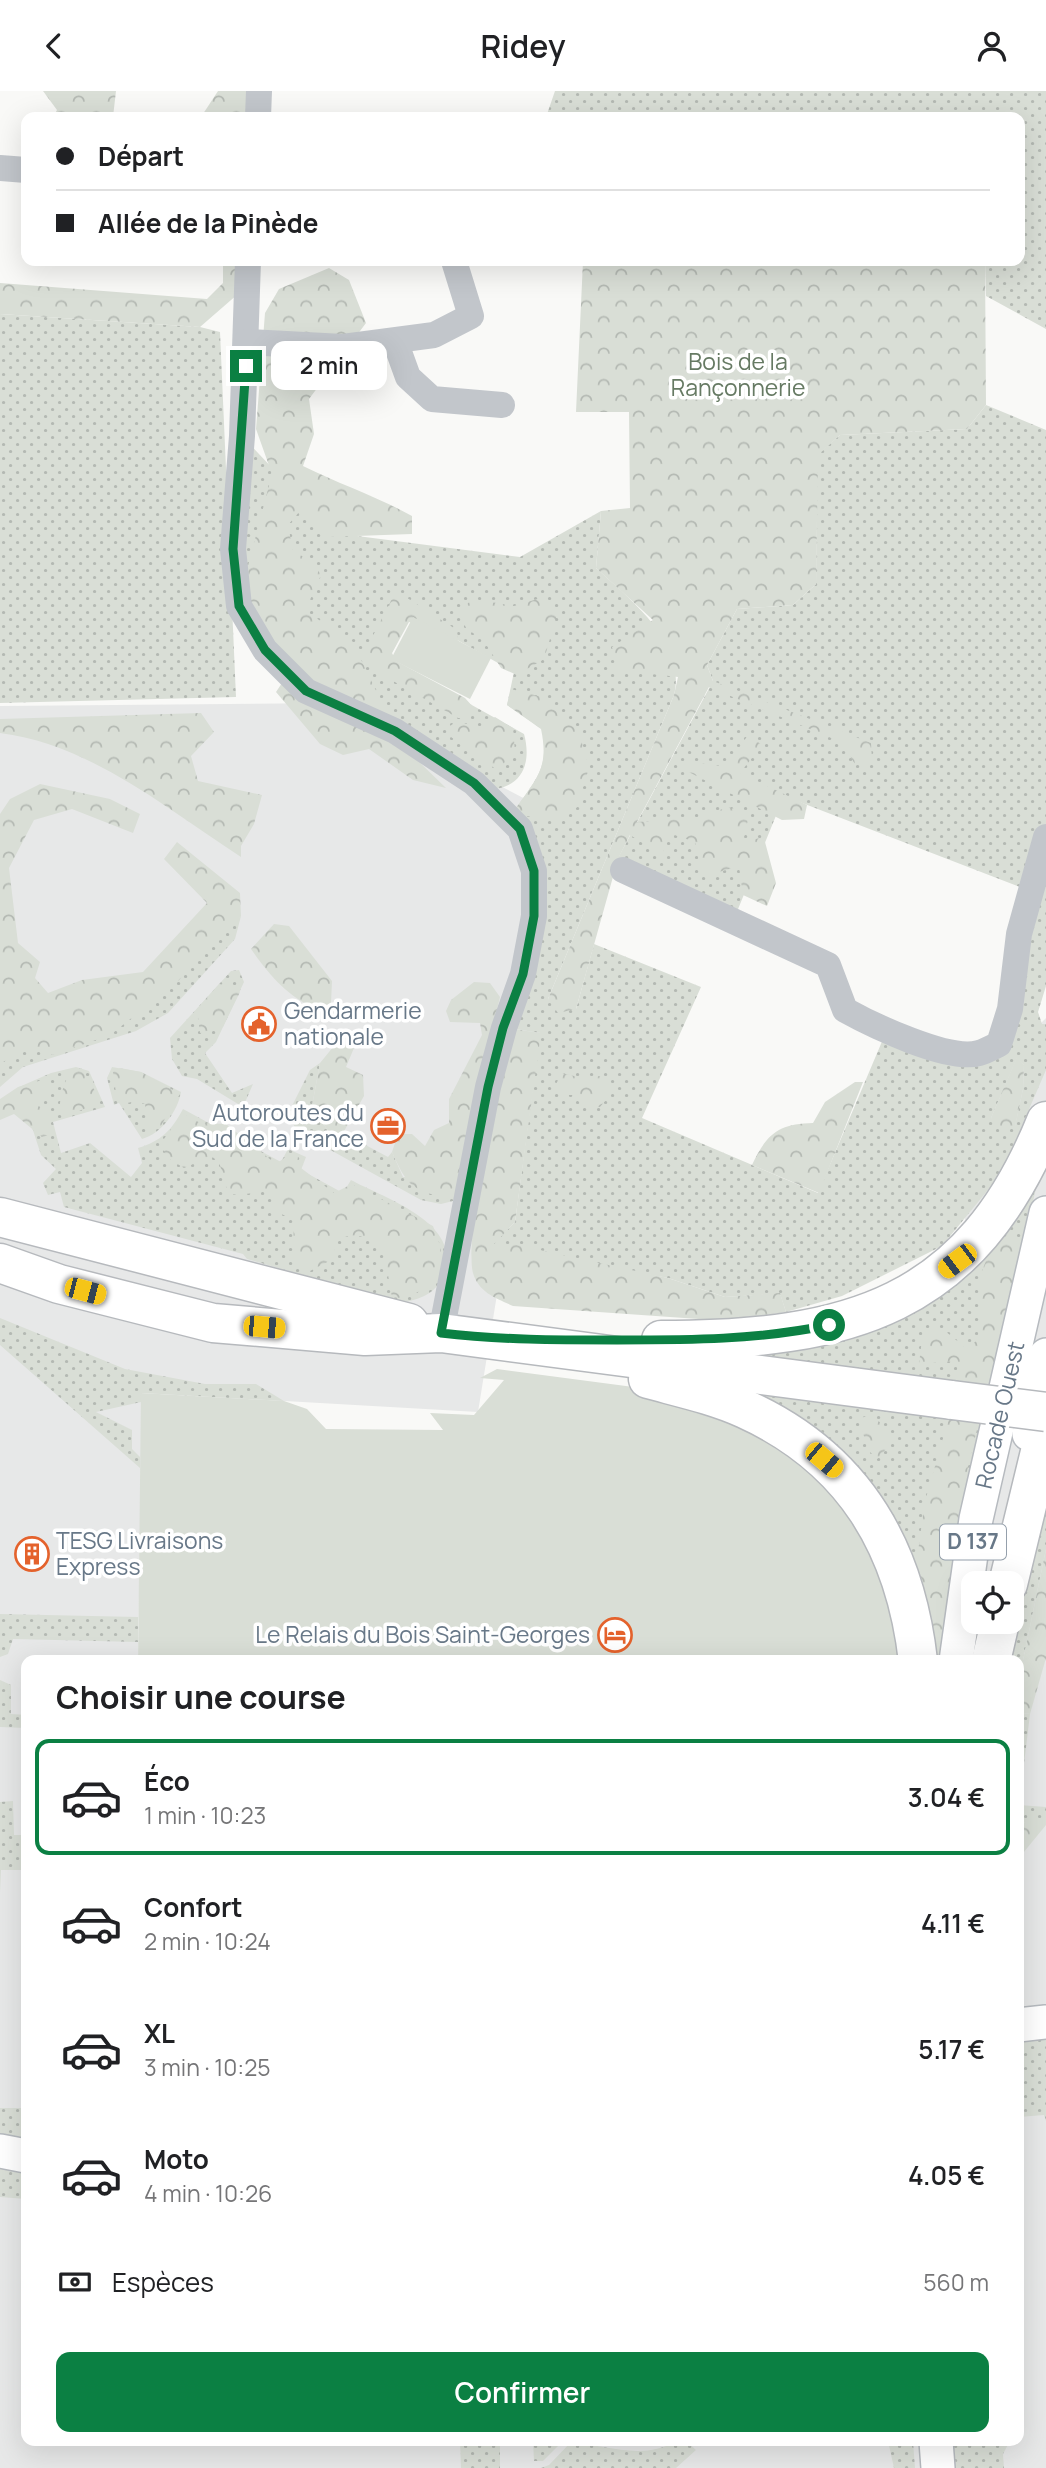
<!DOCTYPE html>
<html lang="fr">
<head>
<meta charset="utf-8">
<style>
	:root { --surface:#fff; --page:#f6f6f6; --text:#202124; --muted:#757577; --line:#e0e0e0; --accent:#0b8043 }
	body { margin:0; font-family:Manrope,sans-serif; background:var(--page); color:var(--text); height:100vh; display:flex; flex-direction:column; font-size:26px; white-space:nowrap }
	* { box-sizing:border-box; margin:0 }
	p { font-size:23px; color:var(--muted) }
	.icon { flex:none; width:38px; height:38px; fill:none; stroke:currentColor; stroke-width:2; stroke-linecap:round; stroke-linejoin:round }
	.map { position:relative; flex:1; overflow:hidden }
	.panel { position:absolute; left:21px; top:1564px; width:1003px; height:791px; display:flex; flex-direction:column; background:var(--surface); border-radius:14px; box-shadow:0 7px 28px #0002 }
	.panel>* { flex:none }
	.banner { position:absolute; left:21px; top:21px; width:1004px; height:154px; border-radius:14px; box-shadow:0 7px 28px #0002; display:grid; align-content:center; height:154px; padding:0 35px; background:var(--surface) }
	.controls { position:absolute; left:961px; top:1480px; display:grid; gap:14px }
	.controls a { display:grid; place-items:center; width:63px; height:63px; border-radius:14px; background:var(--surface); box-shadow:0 7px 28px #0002; font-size:35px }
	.end { position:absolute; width:32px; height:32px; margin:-16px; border:9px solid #0b8043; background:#fff; box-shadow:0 0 0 4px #fff }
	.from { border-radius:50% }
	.bubble { position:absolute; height:49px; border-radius:14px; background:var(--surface); box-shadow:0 7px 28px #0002; font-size:23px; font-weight:600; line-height:49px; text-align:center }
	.car { position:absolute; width:21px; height:42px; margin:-21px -10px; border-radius:9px; box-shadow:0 0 5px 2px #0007; background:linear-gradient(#f5c518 24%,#345 0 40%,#f5c518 0 76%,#345 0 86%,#f5c518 0) }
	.banner b { display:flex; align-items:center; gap:24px; height:66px; font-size:26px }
	.banner b+b { border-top:2px solid var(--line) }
	.banner i { width:18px; height:18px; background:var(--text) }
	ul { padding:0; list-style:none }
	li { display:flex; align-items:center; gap:21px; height:116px; margin:0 14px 10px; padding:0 21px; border:4px solid transparent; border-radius:14px }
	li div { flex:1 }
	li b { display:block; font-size:26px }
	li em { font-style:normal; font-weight:600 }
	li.selected { border-color:var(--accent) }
	li>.icon { width:63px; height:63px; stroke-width:1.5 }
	h2 { padding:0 35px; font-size:32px; line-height:84px }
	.pay { display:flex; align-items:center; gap:18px; height:77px; padding:0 35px; font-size:26px }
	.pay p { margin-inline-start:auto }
	.action { display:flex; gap:14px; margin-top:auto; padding:14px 35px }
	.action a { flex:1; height:80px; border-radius:14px; background:var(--accent); color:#fff; font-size:28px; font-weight:600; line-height:80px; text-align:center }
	header { display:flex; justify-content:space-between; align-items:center; height:91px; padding:0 35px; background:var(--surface); font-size:32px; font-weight:600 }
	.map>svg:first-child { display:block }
</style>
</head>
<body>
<header><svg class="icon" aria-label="back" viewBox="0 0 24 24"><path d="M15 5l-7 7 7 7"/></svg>Ridey<svg class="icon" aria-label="person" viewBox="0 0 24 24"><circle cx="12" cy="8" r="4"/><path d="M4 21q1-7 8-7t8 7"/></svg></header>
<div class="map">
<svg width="1046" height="2377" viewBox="0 0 1046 2377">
	<defs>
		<pattern id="grass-dots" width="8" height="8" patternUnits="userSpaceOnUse" patternTransform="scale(1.75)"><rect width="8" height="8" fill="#d9ded6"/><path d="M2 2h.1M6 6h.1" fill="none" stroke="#b4b9b3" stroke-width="1.8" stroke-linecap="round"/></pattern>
		<pattern id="forest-crowns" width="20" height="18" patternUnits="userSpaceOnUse" patternTransform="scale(1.75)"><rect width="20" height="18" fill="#d9ded6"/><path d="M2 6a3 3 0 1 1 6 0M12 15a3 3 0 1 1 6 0" fill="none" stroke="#b4b9b3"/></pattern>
	</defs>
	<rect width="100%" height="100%" fill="#f9f9f7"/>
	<path fill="#e7e8e8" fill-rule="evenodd" d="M 332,612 L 395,640 L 573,733 L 478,1321 L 142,1302 L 138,1570 L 26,1570 L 26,2350 L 1018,2350 L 1018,1570 L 930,1570 L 975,1000 L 1046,927 L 1046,2377 L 0,2377 L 0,615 ZM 973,1493 L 1012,1493 L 1012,1531 L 973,1531 Z"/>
	<g fill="url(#grass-dots)" fill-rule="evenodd">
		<path d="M 555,0 L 1046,0 L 1046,238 L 986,205 L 985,170 L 1020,170 L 1020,26 L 546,26 Z"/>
		<path d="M 0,223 L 200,236 L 220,241 L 236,606 L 0,612 Z"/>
		<path d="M 986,314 L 1046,339 L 1046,895 L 1038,921 L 1042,933 L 1046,933 L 1046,979 L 1001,1083 L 942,1155 L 842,1205 L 786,1221 L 780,1203 L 725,1206 L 668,1187 L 491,1155 L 515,1131 L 540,942 L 509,937 L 545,781 L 516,717 C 538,686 549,676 542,638 L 507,614 L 514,581 L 411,523 L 389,568 L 524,643 C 531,668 525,694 495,698 L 243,529 L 242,345 L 334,442 L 520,466 L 601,420 L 596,477 C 630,508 687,552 674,604 L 548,908 L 576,918 L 594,853 L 701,896 L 642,1027 L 818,1102 L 886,941 L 944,959 L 999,953 L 1030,800 L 784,705 L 734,828 L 618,767 L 713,590 L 707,574 L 737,518 L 793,514 L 816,493 L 817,364 L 840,344 L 967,338 ZM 1017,967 L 1024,974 L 1023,998 L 1015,1035 L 991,1027 Z"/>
		<path d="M 241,825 L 235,848 L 168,922 L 136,940 L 23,976 L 0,996 L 0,939 L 157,890 Z"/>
		<path d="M 239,879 L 244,891 L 216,951 L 205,962 L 232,1002 L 253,993 L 243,1016 L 197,988 L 182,985 L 172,968 L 170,947 L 231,880 Z"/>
		<path d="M 320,972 L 312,1015 L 330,1043 L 343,1042 L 388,1066 L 392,1061 L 403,1086 L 465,1083 L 453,1110 L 441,1113 L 421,1109 L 296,1040 L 289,1021 L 310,979 Z"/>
		<path d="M 76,976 L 89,980 L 105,1016 L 53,1031 L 61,1062 L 90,1052 L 131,1086 L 142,1072 L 138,1057 C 161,1050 171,1040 183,1018 L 281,1071 L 288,1058 L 306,1066 L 301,1079 L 343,1102 L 351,1089 C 386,1108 463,1132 444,1183 C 436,1203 421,1208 401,1212 L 247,1168 L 243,1163 L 64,1116 L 60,1101 L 48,1104 L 43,1092 L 56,1078 L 41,1064 L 19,996 L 51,982 Z"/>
		<path d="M 112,976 L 141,981 L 181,1001 C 178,1020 161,1043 142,1048 L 119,1012 L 114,1014 L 107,987 Z"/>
		<path d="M 1046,1055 L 989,1297 L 698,1260 L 905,1213 Z"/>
		<path d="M 0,1227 L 125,1278 L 205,1293 L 256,1293 L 284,1310 L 142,1302 L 141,1311 L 96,1321 L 132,1339 L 132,1358 L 140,1366 L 140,1377 L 0,1254 Z"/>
		<path d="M 706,1288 L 984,1327 L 946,1570 Z"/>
		<path d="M 1046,1383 L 1046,1458 L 1019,1589 L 1018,1570 L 1005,1570 Z"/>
		<path d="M 0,1523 L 138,1526 L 138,1551 L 13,1548 L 8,1563 L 0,1566 Z"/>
		<path d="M 0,1589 L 11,1594 L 11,1623 L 26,1624 L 26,1637 L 0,1636 Z"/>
		<path d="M 1018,1601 L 1023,1622 L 1030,1623 L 1019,1714 L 1046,1716 L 1046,1731 L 1025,1731 L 1019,1734 Z"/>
		<path d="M 13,1710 L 14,1744 L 26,1744 L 26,1779 L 1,1779 L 0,1802 L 0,1711 Z"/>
		<path d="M 1046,1941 L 1046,2030 L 1044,2024 L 1019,2026 L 1019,1944 Z"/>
		<path d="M 0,2017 L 26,2017 L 26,2053 L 0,2048 Z"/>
		<path d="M 0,2069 L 26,2073 L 26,2108 L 0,2106 Z"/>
		<path d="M 460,2350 L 500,2350 L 500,2377 L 461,2377 Z"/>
		<path d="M 533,2350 L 563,2350 L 543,2370 L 534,2370 Z"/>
		<path d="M 676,2350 L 686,2350 L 696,2359 L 676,2377 L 541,2377 L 549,2374 L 571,2351 C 606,2354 643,2370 676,2350 Z"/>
		<path d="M 888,2350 L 913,2350 L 915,2377 L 894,2377 Z"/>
		<path d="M 953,2350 L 1010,2350 L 1003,2363 L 1004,2377 L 956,2377 Z"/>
	</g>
	<g fill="url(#forest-crowns)">
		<path d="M 43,0 L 116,0 L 113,26 L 53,26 L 57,19 Z"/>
		<path d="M 218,0 L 259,0 L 258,26 L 201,26 Z"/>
		<path d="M 223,170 L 248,170 L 246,196 L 200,236 L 0,223 L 0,192 L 207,208 L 223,192 Z"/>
		<path d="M 583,170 L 985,170 L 986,314 L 967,338 L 840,344 L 818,364 L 816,493 L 793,514 L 737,518 L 707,574 L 713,590 L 871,652 L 872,669 L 855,673 L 841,651 L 709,596 L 637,731 L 698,727 L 728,716 L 749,723 L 743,751 L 760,747 L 765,751 L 776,792 L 767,815 L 743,804 L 739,775 L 702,786 L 695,751 L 669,742 L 662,764 L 630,744 L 618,768 L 576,918 L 558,922 L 548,908 L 674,604 L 678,586 L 617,579 L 612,556 L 653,529 L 596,477 L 601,420 L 630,417 L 629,321 L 576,321 Z"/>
		<path d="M 329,177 L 349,189 L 366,232 L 309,308 L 314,343 L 303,375 C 339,393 376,405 412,425 L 412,443 L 328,446 L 300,420 L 288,434 L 293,461 L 311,469 L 321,484 L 305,520 L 352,550 L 383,614 L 412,664 L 446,697 L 413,689 L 369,658 L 343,664 L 320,653 L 276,601 L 292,577 L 271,554 L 250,509 L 248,475 L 272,383 L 256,338 L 265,222 L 279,198 Z"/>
		<path d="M 401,503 L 457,539 L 458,550 L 409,531 L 392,562 L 396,570 L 465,607 L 474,617 L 468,627 L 458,627 L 365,574 L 363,564 L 394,504 Z"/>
		<path d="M 541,507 L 557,524 L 544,568 L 517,584 L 501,577 L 484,550 L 466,537 L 459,520 L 473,508 L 514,515 Z"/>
		<path d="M 511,598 L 546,607 L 578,638 L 589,677 L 577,716 L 565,726 L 542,728 L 522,724 L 516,717 C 538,686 549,676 541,638 L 507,614 Z"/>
		<path d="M 201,622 L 214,641 L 191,665 L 198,690 L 262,704 L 254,733 L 241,755 L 241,766 C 167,718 90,653 0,642 L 0,628 Z"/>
		<path d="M 495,626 L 513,637 L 515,661 L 497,679 L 451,646 L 450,635 L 457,630 L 480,637 Z"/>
		<path d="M 748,644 L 762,654 L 740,682 L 807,714 L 804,728 L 782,729 L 681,677 L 691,670 L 726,676 Z"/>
		<path d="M 40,693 L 110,708 L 140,723 L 133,742 L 72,718 L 34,729 L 9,777 L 18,852 L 40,871 L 35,887 L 48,902 L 82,889 L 143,881 L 207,812 L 164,768 L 177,751 L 240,802 L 241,825 L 176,892 L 110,944 L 53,964 L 27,956 L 0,973 L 0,723 L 10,708 Z"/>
		<path d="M 274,833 L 289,835 L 332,890 L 331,912 L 316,918 C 287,905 269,884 251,858 Z"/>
		<path d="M 474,891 L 490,892 L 500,906 L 495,927 L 500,936 L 541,942 L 515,1131 L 492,1155 L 512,1153 L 668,1187 L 725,1206 L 780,1202 L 786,1221 L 727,1230 L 513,1215 C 496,1207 479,1202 473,1182 C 466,1158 486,1051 490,1020 L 465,1083 L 445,1106 C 412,1101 405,1091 392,1061 L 398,1043 L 412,1043 L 425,1055 L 434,1039 L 449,1032 L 449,1008 L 482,944 L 480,932 L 450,931 L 446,920 L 451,909 Z"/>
		<path d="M 219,893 L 236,896 L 240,901 L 223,936 L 200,942 L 197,918 Z"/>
		<path d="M 338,950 L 354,957 L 346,976 L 363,984 L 364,1005 L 343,1042 L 330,1043 L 312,1015 L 320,972 Z"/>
		<path d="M 1017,966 L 1024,974 L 1023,998 L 1015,1036 L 1000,1040 L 991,1027 Z"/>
		<path d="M 81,977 L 100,1008 L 91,1015 L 67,1025 L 59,1018 C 62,1003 63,981 81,977 Z"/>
		<path d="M 120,977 L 141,981 L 180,1003 L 159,1038 L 148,1035 L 145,1013 L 136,1010 L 123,1013 L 117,1009 L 113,981 Z"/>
		<path d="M 562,982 L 578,986 L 603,985 L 614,999 L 600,1016 L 580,1012 L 573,1004 L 561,1004 L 556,993 Z"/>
		<path d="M 42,989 L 50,998 L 36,1013 L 51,1024 L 49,1044 L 42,1046 L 14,1023 L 0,1029 L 0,1008 L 18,996 Z"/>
		<path d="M 855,991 L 863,991 L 819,1102 L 752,1074 C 767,1042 779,1033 813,1032 L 825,1011 Z"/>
		<path d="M 183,1022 L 200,1032 L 226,1033 L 276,1073 L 291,1062 L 298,1065 L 297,1074 L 334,1102 L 352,1093 L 433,1135 L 441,1157 L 441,1182 C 426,1195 413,1210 392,1206 L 383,1156 C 366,1146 355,1139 336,1150 L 333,1168 L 310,1180 L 300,1177 L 293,1163 L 294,1129 L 275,1120 L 269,1100 L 237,1104 L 228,1102 L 219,1071 L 211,1065 L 184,1077 L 166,1066 L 161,1052 Z"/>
		<path d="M 1015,1144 L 1024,1151 L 989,1297 L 956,1292 L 958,1270 L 919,1273 L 923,1240 L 945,1240 L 966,1257 L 978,1249 L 982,1180 L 995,1147 Z"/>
		<path d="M 871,1323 L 889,1340 L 888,1356 L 877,1368 L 868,1359 L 859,1328 Z"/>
		<path d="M 950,1323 L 980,1327 L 968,1374 L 945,1570 L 925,1570 L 916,1475 L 925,1410 Z"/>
		<path d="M 1046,1458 L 1046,1567 L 1030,1623 L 1023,1622 L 1019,1589 Z"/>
		<path d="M 1025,1731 L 1046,1731 L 1046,1734 L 1019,1767 L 1019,1734 Z"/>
	</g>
	<g fill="#d9ded6">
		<path d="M 413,526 L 491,567 L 470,608 L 391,568 Z"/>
		<path d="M 497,1278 L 641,1297 L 699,1312 L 806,1370 L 873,1458 L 903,1570 L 138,1570 L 141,1302 L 284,1310 L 307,1318 L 326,1338 L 443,1339 L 430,1322 L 474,1324 L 504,1289 L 480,1287 Z"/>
	</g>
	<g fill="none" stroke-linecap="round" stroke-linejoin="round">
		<g stroke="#b6babf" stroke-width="36">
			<g id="major">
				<path d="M 1029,1343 L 1046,1264"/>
				<path d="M 956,1570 L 976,1428 L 1046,1122"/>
				<path d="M 1018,1934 L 1046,1931"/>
				<path d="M 0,2060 L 26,2065"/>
				<path d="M 936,2350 L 938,2377"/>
			</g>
		</g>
		<g stroke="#b6b9bd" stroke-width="41">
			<g id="highway">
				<path d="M 0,1126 L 409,1232"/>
				<path d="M 0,1172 L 59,1193 L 213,1232 L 365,1245 L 441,1242 L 952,1309"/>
				<path d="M 661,1249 C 848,1249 971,1217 1046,1030"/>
				<path d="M 648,1288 C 681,1297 714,1304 745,1318 C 853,1367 905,1455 918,1570"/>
				<path d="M 1008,1493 L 1046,1336"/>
				<path d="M 991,1570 L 1000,1531"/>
			</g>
		</g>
		<g stroke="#c2c6cb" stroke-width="26">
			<path d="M 258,26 L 259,0"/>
			<path d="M 0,77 L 26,79"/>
			<path d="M 248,170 L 242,345 L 233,458 L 239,515 L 265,559 L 306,600 L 395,640 L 474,692 L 520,738 L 534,780 L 534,825 L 523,883 L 504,937 L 488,996 L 441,1242"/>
			<path d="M 395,250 L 408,286 L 432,308 L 502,314"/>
			<path d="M 247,251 L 343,256 L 434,244 L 471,225 L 454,170"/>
			<path d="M 623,779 L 828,874 L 845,919 C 872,934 949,971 979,962 C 986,960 993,956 999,953 L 1010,918 L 1019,843 L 1046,746"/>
		</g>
		<use href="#major" stroke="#fff" stroke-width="33"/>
		<use href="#highway" stroke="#fff" stroke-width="38"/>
		<g stroke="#b6b9bd" stroke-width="41" stroke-linecap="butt">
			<path id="highway-bridge" d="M 952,1309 L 1046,1321"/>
		</g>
		<use href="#highway-bridge" stroke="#fff" stroke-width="38"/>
	</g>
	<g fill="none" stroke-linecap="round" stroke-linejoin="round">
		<path stroke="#0b8043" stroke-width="9" d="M 246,275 L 233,458 L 239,515 L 265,559 L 306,600 L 395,640 L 474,692 L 520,738 L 534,780 L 534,825 L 523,883 L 503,937 L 488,996 L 441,1242 C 500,1249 558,1249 617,1249 C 689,1249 758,1249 829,1234"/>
	</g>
	<defs>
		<g id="civic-ring" transform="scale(1.75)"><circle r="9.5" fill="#fff" stroke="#e4622c" stroke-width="1.5"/><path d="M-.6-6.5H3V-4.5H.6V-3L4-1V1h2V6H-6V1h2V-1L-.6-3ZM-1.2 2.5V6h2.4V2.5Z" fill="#e4622c"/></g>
		<g id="office-ring" transform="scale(1.75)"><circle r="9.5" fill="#fff" stroke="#e4622c" stroke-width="1.5"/><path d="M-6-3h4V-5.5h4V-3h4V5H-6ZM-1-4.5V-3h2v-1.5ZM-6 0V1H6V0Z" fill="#e4622c"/></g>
		<g id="building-ring" transform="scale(1.75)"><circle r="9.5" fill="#fff" stroke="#e4622c" stroke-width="1.5"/><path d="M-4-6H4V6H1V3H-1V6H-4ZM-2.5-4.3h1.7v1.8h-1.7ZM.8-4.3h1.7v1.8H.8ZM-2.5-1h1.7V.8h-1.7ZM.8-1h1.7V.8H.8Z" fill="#e4622c"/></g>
		<g id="hotel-ring" transform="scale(1.75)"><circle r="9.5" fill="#fff" stroke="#e4622c" stroke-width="1.5"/><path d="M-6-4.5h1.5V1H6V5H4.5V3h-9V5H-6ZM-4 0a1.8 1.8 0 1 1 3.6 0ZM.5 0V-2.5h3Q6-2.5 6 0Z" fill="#e4622c"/></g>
	</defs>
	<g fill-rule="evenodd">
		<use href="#civic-ring" x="259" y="933"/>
		<use href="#office-ring" x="388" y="1035"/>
		<use href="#building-ring" x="32" y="1463"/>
		<use href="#hotel-ring" x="615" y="1544"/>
	</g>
	<g text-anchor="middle" stroke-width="7" stroke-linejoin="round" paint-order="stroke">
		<rect fill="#fff" stroke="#95a0ac" stroke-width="2" x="940" y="1433.5" width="66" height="35" rx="5"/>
		<g font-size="21" font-weight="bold" fill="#687888">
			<text x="973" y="1458">D 137</text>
		</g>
		<g font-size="23" fill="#667a63" stroke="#fff">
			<text x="738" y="279">Bois de la<tspan x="738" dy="26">Rançonnerie</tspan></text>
		</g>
		<g font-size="23" fill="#687888" stroke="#fff" text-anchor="start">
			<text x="284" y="928">Gendarmerie<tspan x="284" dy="26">nationale</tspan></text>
			<text x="364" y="1030" text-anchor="end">Autoroutes du<tspan x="364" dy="26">Sud de la France</tspan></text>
			<text x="56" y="1458">TESG Livraisons<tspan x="56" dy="26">Express</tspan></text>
			<text x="590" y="1552" text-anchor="end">Le Relais du Bois Saint-Georges</text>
		</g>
		<g font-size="23" fill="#687888" stroke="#fff">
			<text transform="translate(1000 1324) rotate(-77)" y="8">Rocade Ouest</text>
		</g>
	</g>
</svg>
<div class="controls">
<a><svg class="icon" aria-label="locate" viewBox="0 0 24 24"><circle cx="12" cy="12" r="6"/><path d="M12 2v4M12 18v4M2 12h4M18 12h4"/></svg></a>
</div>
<i class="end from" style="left:829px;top:1234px"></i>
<i class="end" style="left:246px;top:275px"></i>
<div class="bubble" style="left:271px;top:250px;width:116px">2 min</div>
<i class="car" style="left:957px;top:1170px;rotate:233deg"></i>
<i class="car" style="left:85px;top:1200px;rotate:105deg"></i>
<i class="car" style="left:264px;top:1236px;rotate:95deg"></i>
<i class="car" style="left:824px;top:1369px;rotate:130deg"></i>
<div class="banner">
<b><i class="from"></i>Départ</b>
<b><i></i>Allée de la Pinède</b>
</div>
<section class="panel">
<h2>Choisir une course</h2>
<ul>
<li class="selected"><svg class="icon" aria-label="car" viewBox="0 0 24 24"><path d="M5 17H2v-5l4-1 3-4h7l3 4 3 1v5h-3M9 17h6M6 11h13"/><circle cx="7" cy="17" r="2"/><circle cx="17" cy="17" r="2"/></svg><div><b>Éco</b><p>1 min · 10:23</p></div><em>3.04 €</em></li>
<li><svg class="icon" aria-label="car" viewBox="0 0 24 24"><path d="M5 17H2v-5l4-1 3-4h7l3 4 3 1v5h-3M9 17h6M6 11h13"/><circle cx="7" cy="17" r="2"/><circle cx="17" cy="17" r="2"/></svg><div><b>Confort</b><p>2 min · 10:24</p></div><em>4.11 €</em></li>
<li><svg class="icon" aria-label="car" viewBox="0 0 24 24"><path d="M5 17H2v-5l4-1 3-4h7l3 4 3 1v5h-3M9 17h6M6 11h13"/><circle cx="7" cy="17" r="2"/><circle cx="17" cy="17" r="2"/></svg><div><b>XL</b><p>3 min · 10:25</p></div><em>5.17 €</em></li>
<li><svg class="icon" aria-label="car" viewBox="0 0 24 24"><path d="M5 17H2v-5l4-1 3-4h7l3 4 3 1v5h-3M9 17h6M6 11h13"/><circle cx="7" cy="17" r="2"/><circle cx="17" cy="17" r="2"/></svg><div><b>Moto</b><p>4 min · 10:26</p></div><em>4.05 €</em></li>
</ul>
<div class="pay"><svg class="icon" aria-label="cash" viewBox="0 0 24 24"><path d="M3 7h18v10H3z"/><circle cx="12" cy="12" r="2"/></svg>Espèces<p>560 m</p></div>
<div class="action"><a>Confirmer</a></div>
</section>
</div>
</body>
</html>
